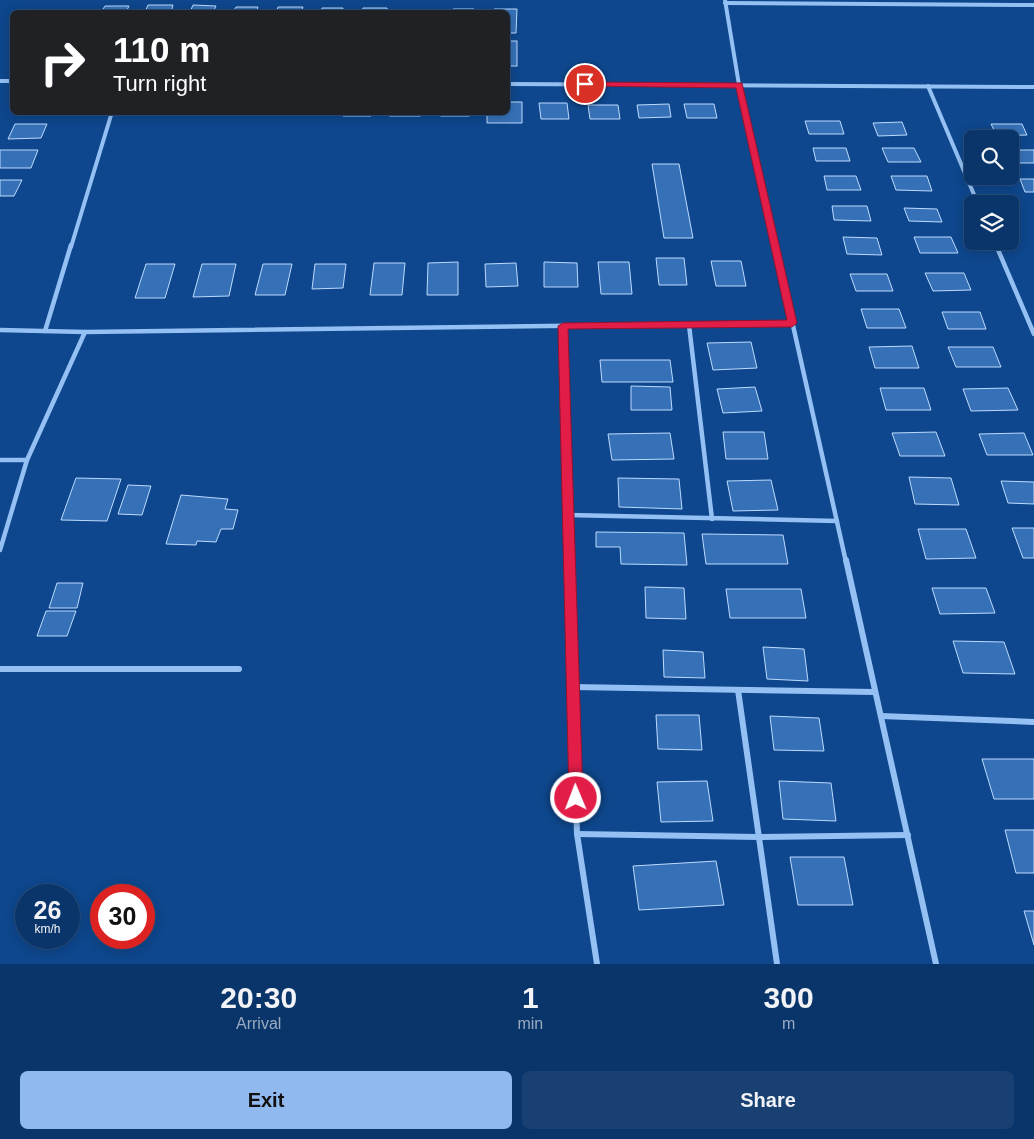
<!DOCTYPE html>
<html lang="en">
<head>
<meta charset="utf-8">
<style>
  body { margin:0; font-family:Helvetica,sans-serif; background:#184072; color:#f1f3f6; height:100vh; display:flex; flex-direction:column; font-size:19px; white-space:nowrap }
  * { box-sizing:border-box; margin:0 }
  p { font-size:16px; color:#99abc1 }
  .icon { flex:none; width:28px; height:28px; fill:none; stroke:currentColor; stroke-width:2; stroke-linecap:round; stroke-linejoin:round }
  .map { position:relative; height:964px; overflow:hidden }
  .sheet { display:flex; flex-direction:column; background:#0a356a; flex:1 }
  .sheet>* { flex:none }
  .banner { position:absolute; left:10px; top:10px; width:500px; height:105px; border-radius:8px; box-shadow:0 2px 12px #0003,0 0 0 1px #2a507e; background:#202124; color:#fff; overflow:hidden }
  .controls { position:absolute; left:964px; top:130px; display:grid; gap:10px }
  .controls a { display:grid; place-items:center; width:55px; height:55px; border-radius:8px; background:#0a356a; box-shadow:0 2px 12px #0003,0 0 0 1px #2a507e; font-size:25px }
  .speed { position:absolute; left:15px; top:884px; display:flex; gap:10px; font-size:25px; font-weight:700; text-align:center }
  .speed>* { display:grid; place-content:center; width:65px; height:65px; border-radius:50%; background:#0a356a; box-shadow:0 2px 12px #0003,0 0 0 1px #2a507e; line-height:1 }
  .speed small { font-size:12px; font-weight:400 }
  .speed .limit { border:8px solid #d22; background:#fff; color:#111 }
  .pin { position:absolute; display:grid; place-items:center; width:42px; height:42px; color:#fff; margin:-21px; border:2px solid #fff; border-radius:50%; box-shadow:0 1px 5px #0007 }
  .me { position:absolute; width:55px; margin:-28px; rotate:359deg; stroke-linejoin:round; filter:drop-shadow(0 0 4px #0008) }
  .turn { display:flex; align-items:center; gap:18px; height:105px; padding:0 20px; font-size:22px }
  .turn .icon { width:65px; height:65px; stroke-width:2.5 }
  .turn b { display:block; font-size:35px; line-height:42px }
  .eta { display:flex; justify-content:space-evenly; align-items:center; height:85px; text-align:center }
  .eta b { font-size:30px; font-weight:600; line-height:35px }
  .button { display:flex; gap:10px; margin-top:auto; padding:10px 20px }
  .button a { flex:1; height:58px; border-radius:8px; background:#90b9f0; color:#111; font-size:20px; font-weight:600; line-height:58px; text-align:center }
  .button a+a { background:#184072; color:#f1f3f6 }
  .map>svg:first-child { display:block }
  .building { fill:#3671b7; stroke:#bcdbfe }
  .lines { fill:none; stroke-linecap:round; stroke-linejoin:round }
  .street-far2 { stroke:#94c0f3; stroke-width:4 }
  .street-far1 { stroke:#94c0f3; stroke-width:4.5 }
  .street { stroke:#94c0f3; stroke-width:6 }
  .route { fill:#e11d48; stroke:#92132f }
</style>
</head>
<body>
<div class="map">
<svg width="1034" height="964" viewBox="0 0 1034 964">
  <rect width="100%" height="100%" fill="#0e478d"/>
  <g class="building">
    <path d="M148 5H173L171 12H145Z"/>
    <path d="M193 5 216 6 213 12H190Z"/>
    <path d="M105 6H129L126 12H101Z"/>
    <path d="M236 7H258L256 12H233Z"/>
    <path d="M278 7H303L301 12H276Z"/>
    <path d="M322 8H343L342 12H321Z"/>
    <path d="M363 8H387V12H362Z"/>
    <path d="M453 9H474V12H452Z"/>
    <path d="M494 9H517L516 33H508V12H494Z"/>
    <rect x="508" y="41" width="9" height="25"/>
    <path d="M508 102H522V123H487V112H508Z"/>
    <path d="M539 103H567L569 119H541Z"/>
    <path d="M669 104 671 117 639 118 637 105Z"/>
    <path d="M684 104H714L717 118H687Z"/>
    <path d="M588 105H618L620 119H590Z"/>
    <path d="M344 112H372L371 116H343Z"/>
    <rect x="390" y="112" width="30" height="4"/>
    <rect x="441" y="112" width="28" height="4"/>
    <path d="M805 121H840L844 134H809Z"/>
    <path d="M902 122 907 135 878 136 873 123Z"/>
    <path d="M15 124H47L41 138 8 139Z"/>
    <path d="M991 124H1022L1027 135 997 136Z"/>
    <path d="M813 148H846L850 161H816Z"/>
    <path d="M882 148H914L921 162H888Z"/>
    <path d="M0 150H38L31 168H0Z"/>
    <path d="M1010 150H1034V163H1012Z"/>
    <path d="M652 164H679L693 238H664Z"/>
    <path d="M824 176H856L861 190H827Z"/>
    <path d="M891 176H927L932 191 896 190Z"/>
    <path d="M1020 179H1034V192H1025Z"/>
    <path d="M0 180H22L14 196H0Z"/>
    <path d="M832 206H867L871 221 834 220Z"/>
    <path d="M904 208 937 209 942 222 909 221Z"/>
    <path d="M843 237 877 238 882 255 847 254Z"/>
    <path d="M914 237H951L958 253H920Z"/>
    <path d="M656 258H684L687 285H659Z"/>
    <path d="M711 261H741L746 286H716Z"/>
    <path d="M458 262V295H427L428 263Z"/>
    <path d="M544 262 577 263 578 287H544Z"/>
    <path d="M598 262H629L632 294H601Z"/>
    <path d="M374 263H405L402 295H370Z"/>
    <path d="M516 263 518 286 486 287 485 264Z"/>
    <path d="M146 264H175L165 298H135Z"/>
    <path d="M202 264H236L229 296 193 297Z"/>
    <path d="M263 264H292L285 295H255Z"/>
    <path d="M315 264H346L343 288 312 289Z"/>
    <path d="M925 273H964L971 290 933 291Z"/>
    <path d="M850 274H887L893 291H856Z"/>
    <path d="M861 309H899L906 328H867Z"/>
    <path d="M942 312H980L986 329H948Z"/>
    <path d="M751 342 757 368 713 370 707 343Z"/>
    <path d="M912 346 919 368H875L869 347Z"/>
    <path d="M948 347H993L1001 367H956Z"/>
    <path d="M600 360H670L673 382H602Z"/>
    <path d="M631 386 670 387 672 410H631Z"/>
    <path d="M755 387 762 411 723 413 717 389Z"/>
    <path d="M880 388H924L931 410H886Z"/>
    <path d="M1008 388 1018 410 971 411 963 389Z"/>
    <path d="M723 432H764L768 459H726Z"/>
    <path d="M936 432 945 456H900L892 433Z"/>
    <path d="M670 433 674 459 612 460 608 434Z"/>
    <path d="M1024 433 1033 455H987L979 434Z"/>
    <path d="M909 477 951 478 959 505 915 504Z"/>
    <path d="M76 478 121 479 107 521 61 520Z"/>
    <path d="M618 478 679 479 682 509 619 507Z"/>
    <path d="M771 480 778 510 733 511 727 481Z"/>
    <path d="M1001 481 1034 482V504L1008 503Z"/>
    <path d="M128 485 151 486 142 515 118 514Z"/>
    <path d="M181 495 228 499 225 509 238 510 233 529H221L216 542 197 541 196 545 166 544Z"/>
    <path d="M1012 528H1034V558H1023Z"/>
    <path d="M918 529H966L976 558 926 559Z"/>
    <path d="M596 532 684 533 687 565 621 564 620 547H596Z"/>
    <path d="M702 534 783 535 788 564H706Z"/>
    <path d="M57 583H83L77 608H49Z"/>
    <path d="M645 587 684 588 686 619 646 618Z"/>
    <path d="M932 588H986L995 613 940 614Z"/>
    <path d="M726 589H801L806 618H730Z"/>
    <path d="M46 611H76L67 636H37Z"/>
    <path d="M953 641 1004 642 1015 674 963 673Z"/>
    <path d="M763 647 804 649 808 681 767 679Z"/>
    <path d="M663 650 703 652 705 678 664 677Z"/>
    <path d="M656 715H699L702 750 658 749Z"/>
    <path d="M770 716 819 718 824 751 774 750Z"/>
    <path d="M982 759H1034V799H994Z"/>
    <path d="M707 781 713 821 661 822 657 782Z"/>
    <path d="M779 781 831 783 836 821 783 819Z"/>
    <path d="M1005 830H1034V873H1016Z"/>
    <path d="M790 857H844L853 905H798Z"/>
    <path d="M716 861 724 905 639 910 633 866Z"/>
    <path d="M1024 911H1034V945Z"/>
  </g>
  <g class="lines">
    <g class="street-far2">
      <path d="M725 0 739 85 775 247"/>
      <path d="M725 3 1034 5"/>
      <path d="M0 81H12"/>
      <path d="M508 84 1034 87"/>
      <path d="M928 86 978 204"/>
      <path d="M994 241 996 247"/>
      <path d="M71 247 112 112"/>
    </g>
    <g class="street-far1">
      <path d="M775 245 846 562"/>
      <path d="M996 245 1034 334"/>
      <path d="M689 325 712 519"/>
      <path d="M563 326 569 562"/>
      <path d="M0 330 85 332 792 323"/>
      <path d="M45 331 71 245"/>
      <path d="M0 460H27"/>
      <path d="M568 515 837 521"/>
      <path d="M0 550 27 460 85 332"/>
    </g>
    <g class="street">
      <path d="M569 560 577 834 597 964"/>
      <path d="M846 560 936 964"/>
      <path d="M0 669H239"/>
      <path d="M573 687 875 692"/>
      <path d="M738 690 777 964"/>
      <path d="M881 716 1034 722"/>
      <path d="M577 834 758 837 908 835"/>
    </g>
  </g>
  <path class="route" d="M585 82 742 83 797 323 792 327 568 329 583 798 581 802 576 804 571 802 569 798 558 326 563 323 787 320 736 88 582 86 581 84Z"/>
</svg>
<div class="controls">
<a><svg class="icon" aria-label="search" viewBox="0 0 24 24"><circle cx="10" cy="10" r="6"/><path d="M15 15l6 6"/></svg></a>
<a><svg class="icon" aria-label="layers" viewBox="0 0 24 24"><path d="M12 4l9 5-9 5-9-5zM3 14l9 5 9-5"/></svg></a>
</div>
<div class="speed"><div>26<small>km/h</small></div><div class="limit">30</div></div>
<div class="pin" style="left:585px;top:84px;background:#d93025"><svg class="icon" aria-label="arrive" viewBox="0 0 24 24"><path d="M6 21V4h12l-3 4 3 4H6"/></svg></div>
<svg class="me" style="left:576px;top:798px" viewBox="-20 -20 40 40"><circle r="17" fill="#e11d48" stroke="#fff" stroke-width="3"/><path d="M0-11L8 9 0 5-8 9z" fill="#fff"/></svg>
<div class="banner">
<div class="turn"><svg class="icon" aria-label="right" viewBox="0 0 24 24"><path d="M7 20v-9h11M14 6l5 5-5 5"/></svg><div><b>110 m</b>Turn right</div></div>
</div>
</div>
<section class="sheet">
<div class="eta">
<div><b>20:30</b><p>Arrival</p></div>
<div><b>1</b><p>min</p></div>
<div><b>300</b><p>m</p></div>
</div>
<div class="button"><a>Exit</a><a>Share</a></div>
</section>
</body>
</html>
